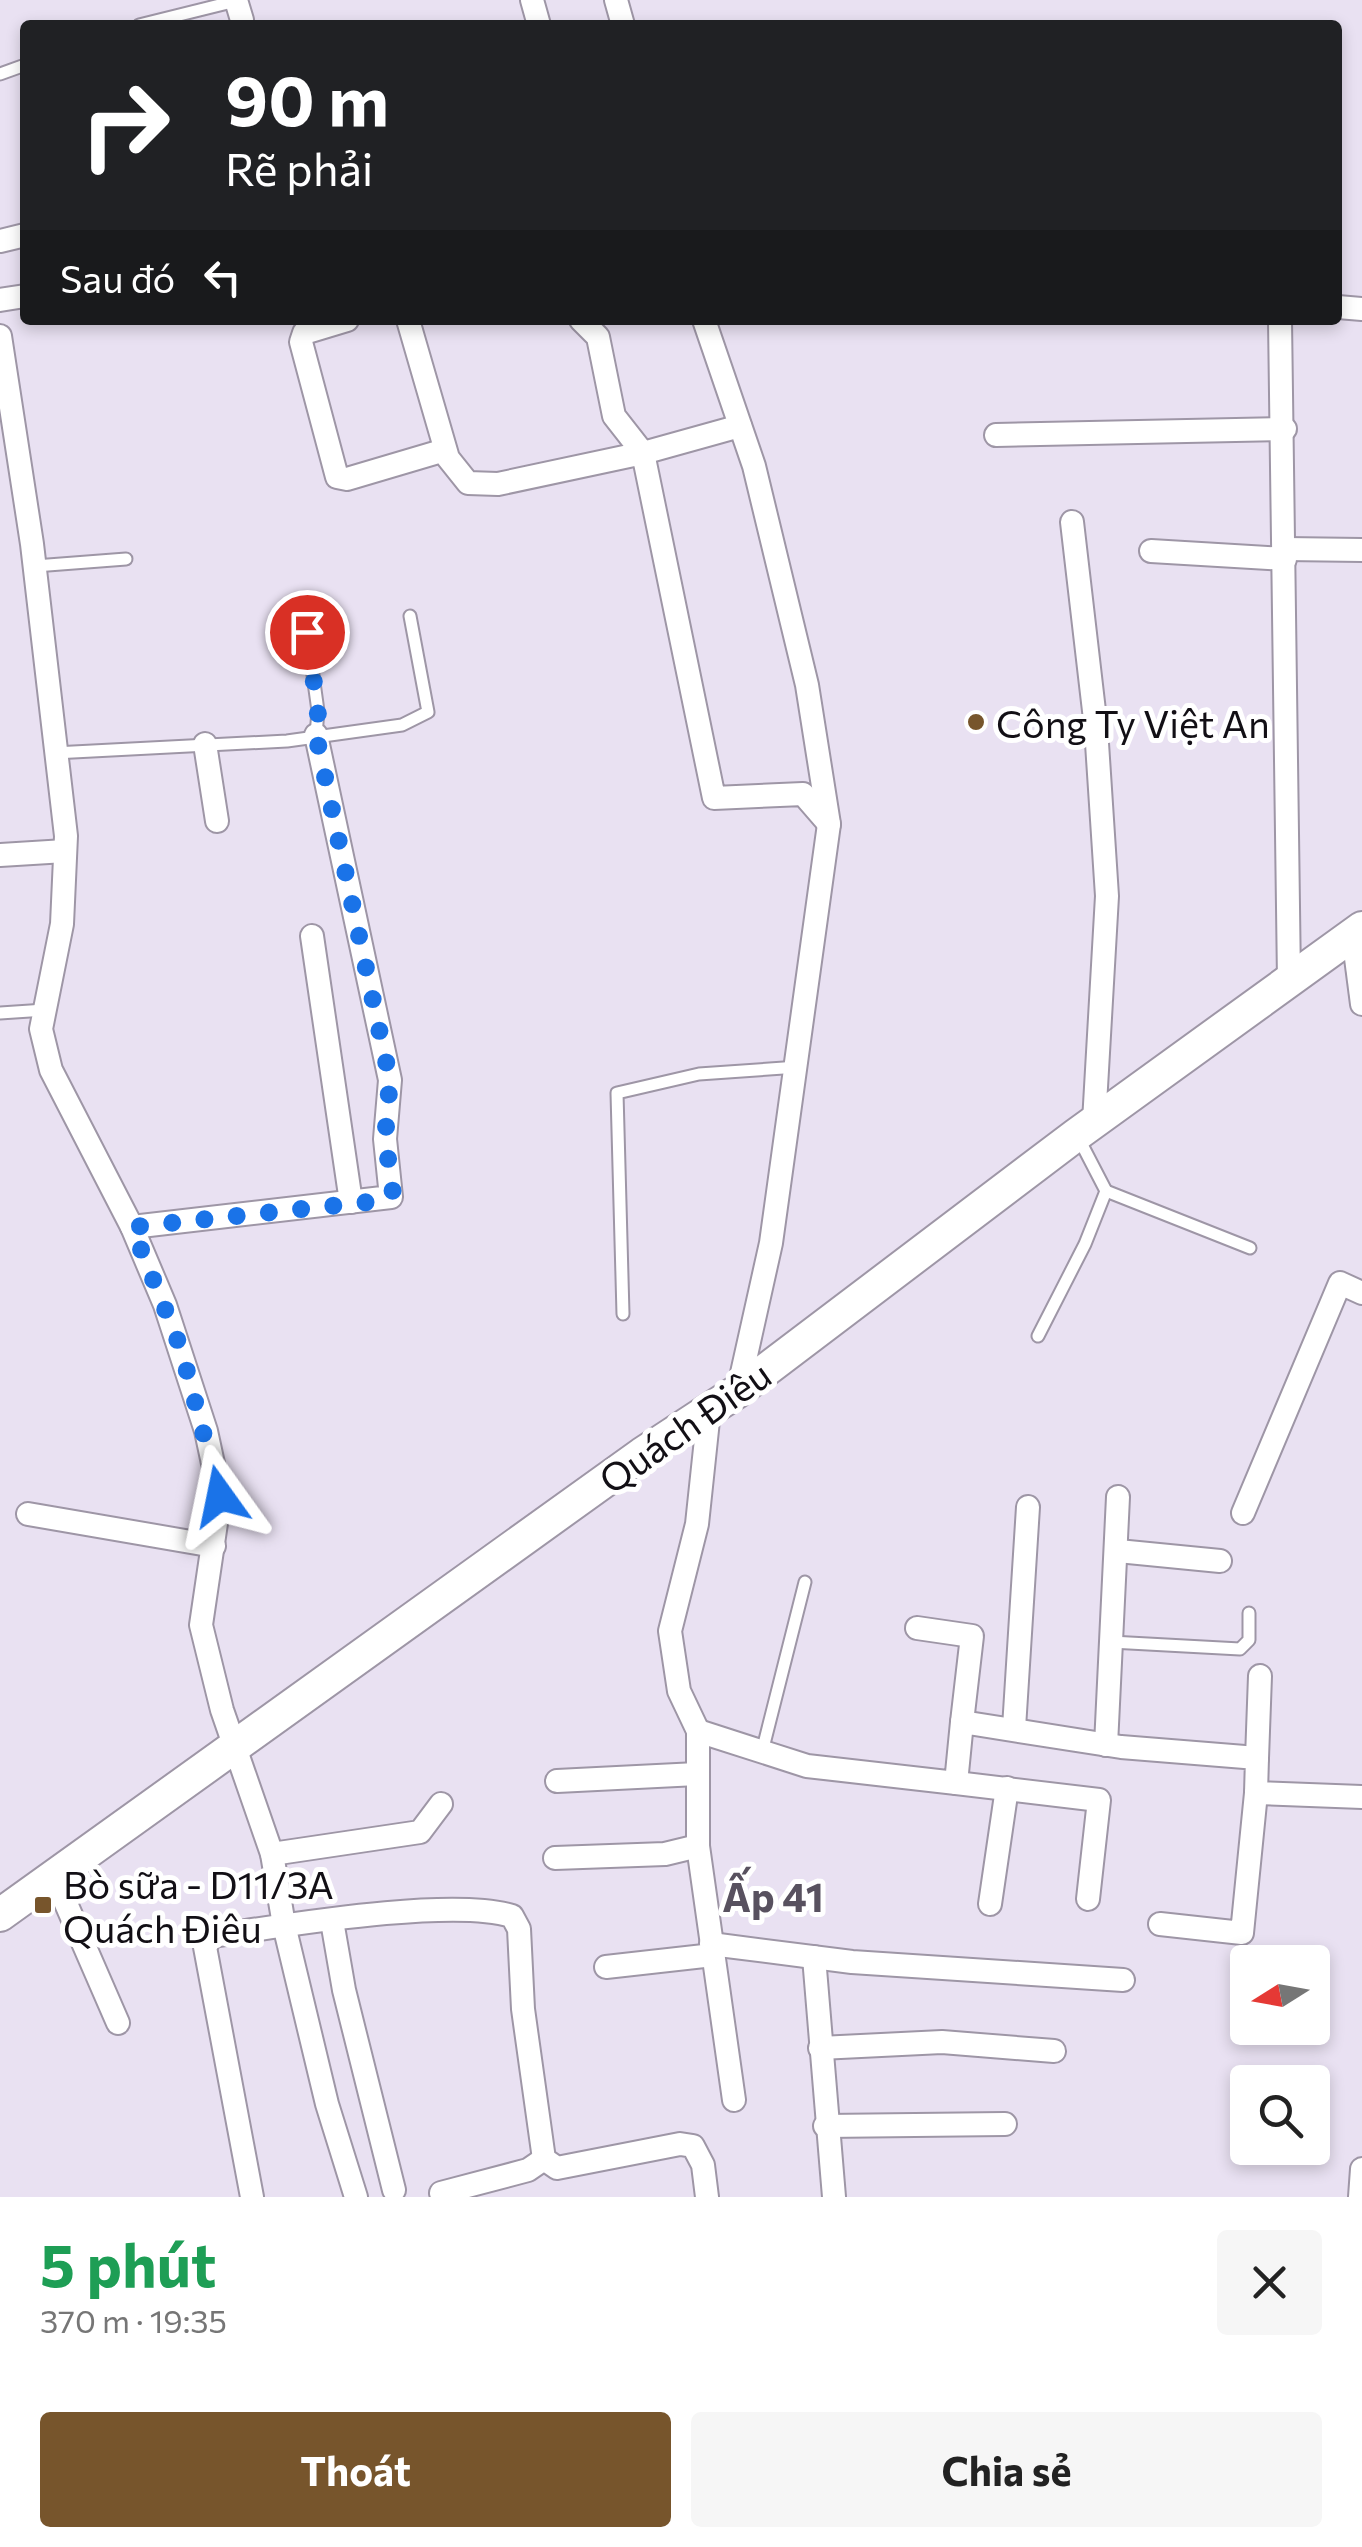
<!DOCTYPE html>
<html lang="vi">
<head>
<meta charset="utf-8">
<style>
  body { margin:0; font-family:Commissioner,sans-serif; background:#f6f6f6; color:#222; height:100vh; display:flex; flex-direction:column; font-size:38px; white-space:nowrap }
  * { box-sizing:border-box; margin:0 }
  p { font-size:32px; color:#767676 }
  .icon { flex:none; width:55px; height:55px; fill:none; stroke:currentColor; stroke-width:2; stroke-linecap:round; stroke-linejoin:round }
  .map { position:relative; height:2197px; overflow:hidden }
  .sheet { display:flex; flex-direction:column; background:#fff; flex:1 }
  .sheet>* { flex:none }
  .hud { position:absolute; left:20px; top:20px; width:1322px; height:305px; border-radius:10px; box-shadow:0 5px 15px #0003; background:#202124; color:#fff; overflow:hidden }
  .needle { width:65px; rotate:259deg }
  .controls { position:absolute; left:1230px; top:1945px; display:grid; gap:20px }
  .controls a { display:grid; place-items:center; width:100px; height:100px; border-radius:10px; background:#fff; box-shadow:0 5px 15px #0003; font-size:50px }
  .pin { position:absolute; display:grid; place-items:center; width:85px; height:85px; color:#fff; margin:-42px; border:5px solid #fff; border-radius:50%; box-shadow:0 2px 10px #0007 }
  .me { position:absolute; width:110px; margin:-55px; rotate:348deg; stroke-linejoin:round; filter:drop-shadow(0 0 8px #0008) }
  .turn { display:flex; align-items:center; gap:35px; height:210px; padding:0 40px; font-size:45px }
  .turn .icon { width:130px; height:130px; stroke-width:2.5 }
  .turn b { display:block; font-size:70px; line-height:85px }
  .then { display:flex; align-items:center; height:95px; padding:0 40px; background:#0003; gap:20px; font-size:38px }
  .round { display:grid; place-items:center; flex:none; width:105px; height:105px; border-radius:10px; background:#f6f6f6 }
  .summary { display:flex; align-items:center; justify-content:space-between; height:170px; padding:0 40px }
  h1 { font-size:60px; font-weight:700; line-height:75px; color:#1e9e55 }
  .cta { display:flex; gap:20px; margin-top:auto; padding:20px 40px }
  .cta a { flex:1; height:115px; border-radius:10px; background:#77552c; color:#fff; font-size:40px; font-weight:700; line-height:115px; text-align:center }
  .cta a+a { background:#f6f6f6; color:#222 }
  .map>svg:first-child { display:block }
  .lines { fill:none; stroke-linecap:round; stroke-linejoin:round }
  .lane-casing { stroke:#9e96a6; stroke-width:15 }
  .street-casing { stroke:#9e96a6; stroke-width:26 }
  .secondary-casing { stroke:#9e96a6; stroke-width:36 }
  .lane { stroke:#fff; stroke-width:11 }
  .street { stroke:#fff; stroke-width:22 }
  .secondary { stroke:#fff; stroke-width:32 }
  .route { stroke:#1a73e8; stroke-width:18; stroke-dasharray:0 32.4 }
  .poi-dot { fill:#77552c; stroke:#fff; stroke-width:4 }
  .labels { text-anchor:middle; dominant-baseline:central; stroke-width:10; stroke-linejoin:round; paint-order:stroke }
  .poi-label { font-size:38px; fill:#120f15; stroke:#fff; text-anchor:start }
  .street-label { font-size:38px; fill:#120f15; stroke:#fff }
  .neighbourhood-label { font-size:40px; font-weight:bold; fill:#58515f; stroke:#fff }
</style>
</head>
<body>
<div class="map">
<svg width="1362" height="2197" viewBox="0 0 1362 2197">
  <rect width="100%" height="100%" fill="#e9e1f2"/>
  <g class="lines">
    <defs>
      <g id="lane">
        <path d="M139 25 236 1"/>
        <path d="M0 74 25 65"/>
        <path d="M35 566 126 559"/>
        <path d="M307 632 318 711 316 735"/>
        <path d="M54 753 287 741 402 725 428 712 410 616"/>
        <path d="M0 1013 45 1010"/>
        <path d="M1106 1191 1250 1248"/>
        <path d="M623 1314 617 1093 699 1074 798 1067"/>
        <path d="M1038 1336 1085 1244 1106 1191 1078 1137"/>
        <path d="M1111 1642 1240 1649 1249 1640V1613"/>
        <path d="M762 1752 805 1582"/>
      </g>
      <g id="street">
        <path d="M236 0 242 20"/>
        <path d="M532 0 539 25"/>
        <path d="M616 0 623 25"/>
        <path d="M0 241 25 235"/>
        <path d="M0 300 25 296"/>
        <path d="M1338 307 1362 309"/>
        <path d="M347 320 304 333 301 342 337 477 347 479 445 450"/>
        <path d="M408 320 448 458 468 483 498 484 643 453 714 798 803 794 829 824"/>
        <path d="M581 320 598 337 614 416 643 453 740 426"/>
        <path d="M704 320 754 466 807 685 829 824 771 1243 738 1391"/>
        <path d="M1280 320 1289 980"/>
        <path d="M0 336 32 544 66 836 62 924 41 1029 51 1070 132 1227 165 1305 206 1431 220 1496 201 1625 222 1710 272 1854 284 1925 327 2104 356 2197"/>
        <path d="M996 435 1285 429"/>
        <path d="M1072 522 1096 728 1107 896 1094 1122"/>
        <path d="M1285 549 1362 550"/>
        <path d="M1151 551 1285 559"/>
        <path d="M205 744 217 821"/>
        <path d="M0 855 65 851"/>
        <path d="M1353 935 1362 1004"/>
        <path d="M312 936 351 1202"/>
        <path d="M132 1227 391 1197 385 1139 390 1080 316 735"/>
        <path d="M709 1411 697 1524 670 1631 679 1691 698 1731V1846L734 2100"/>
        <path d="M1243 1513 1340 1283 1362 1293"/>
        <path d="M28 1514 214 1546"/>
        <path d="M1118 1551 1220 1561"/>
        <path d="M917 1628 972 1636 962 1722"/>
        <path d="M1014 1728 1028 1507"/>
        <path d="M698 1731 807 1766 956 1783 962 1722 1121 1747 1257 1758 1256 1793 1362 1797"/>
        <path d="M1106 1745 1118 1497"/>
        <path d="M1257 1758 1260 1676"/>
        <path d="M557 1781 697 1774"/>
        <path d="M956 1783 1099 1800 1088 1899"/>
        <path d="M272 1854 420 1832 441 1804"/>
        <path d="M555 1858 665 1854 698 1846"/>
        <path d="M54 1876 118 2023"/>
        <path d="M990 1904 1007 1788"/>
        <path d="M332 1921 344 1990 394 2190"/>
        <path d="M1160 1924 1242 1933 1256 1793"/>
        <path d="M711 1944 852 1962 1123 1980"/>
        <path d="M814 1957 834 2197"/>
        <path d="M606 1967 713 1955"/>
        <path d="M820 2048 942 2042 1054 2051"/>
        <path d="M825 2126 1005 2124"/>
        <path d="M441 2193 528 2170 544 2159"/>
        <path d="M252 2197 205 1947 212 1936C282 1926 450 1897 512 1916L519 1929 523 2009 544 2159 557 2168 680 2144 693 2146 703 2165 707 2197"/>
        <path d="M1360 2197 1362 2169"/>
      </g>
      <path id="secondary" d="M0 1915 642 1454 738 1391 1076 1135 1362 928"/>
    </defs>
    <use href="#lane" class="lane-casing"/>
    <use href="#street" class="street-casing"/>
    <use href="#secondary" class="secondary-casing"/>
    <use href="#lane" class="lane"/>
    <use href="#street" class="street"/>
    <use href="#secondary" class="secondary"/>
  </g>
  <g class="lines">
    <path class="route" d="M220 1496 181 1349 132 1227 387 1200 393 1190 385 1139 390 1080 316 735 318 712 307 632"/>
  </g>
  <g class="poi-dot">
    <circle cx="976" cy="722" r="10"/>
    <rect x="33" y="1895" width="20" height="20" rx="5"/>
  </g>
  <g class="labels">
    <g class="poi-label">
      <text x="996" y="722">Công Ty Việt An</text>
      <text x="63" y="1883">Bò sữa - D11/3A<tspan x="63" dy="44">Quách Điêu</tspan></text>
    </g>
    <g class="street-label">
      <text transform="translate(684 1426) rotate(-35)">Quách Điêu</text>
    </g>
    <g class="neighbourhood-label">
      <text x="773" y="1895">Ấp 41</text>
    </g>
  </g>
</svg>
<div class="controls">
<a><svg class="needle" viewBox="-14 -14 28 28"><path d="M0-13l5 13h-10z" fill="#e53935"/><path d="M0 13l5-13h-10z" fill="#767676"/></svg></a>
<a><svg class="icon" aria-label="search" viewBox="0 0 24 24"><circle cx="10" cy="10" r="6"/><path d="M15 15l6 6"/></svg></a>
</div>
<div class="pin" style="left:307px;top:632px;background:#d93025"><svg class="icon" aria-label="arrive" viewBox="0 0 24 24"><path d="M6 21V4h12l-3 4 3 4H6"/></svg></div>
<svg class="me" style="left:220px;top:1496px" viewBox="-20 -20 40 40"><path d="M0-17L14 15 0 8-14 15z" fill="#1a73e8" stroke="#fff" stroke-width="4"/></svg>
<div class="hud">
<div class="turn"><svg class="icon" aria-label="right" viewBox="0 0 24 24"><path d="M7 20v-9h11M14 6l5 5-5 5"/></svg><div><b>90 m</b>Rẽ phải</div></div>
<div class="then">Sau đó<svg class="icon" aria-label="left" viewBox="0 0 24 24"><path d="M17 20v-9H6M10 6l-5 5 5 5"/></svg></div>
</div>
</div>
<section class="sheet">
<div class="summary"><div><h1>5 phút</h1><p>370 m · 19:35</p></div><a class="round"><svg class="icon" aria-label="close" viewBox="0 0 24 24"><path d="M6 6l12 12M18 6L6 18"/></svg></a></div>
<div class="cta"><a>Thoát</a><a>Chia sẻ</a></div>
</section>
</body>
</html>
